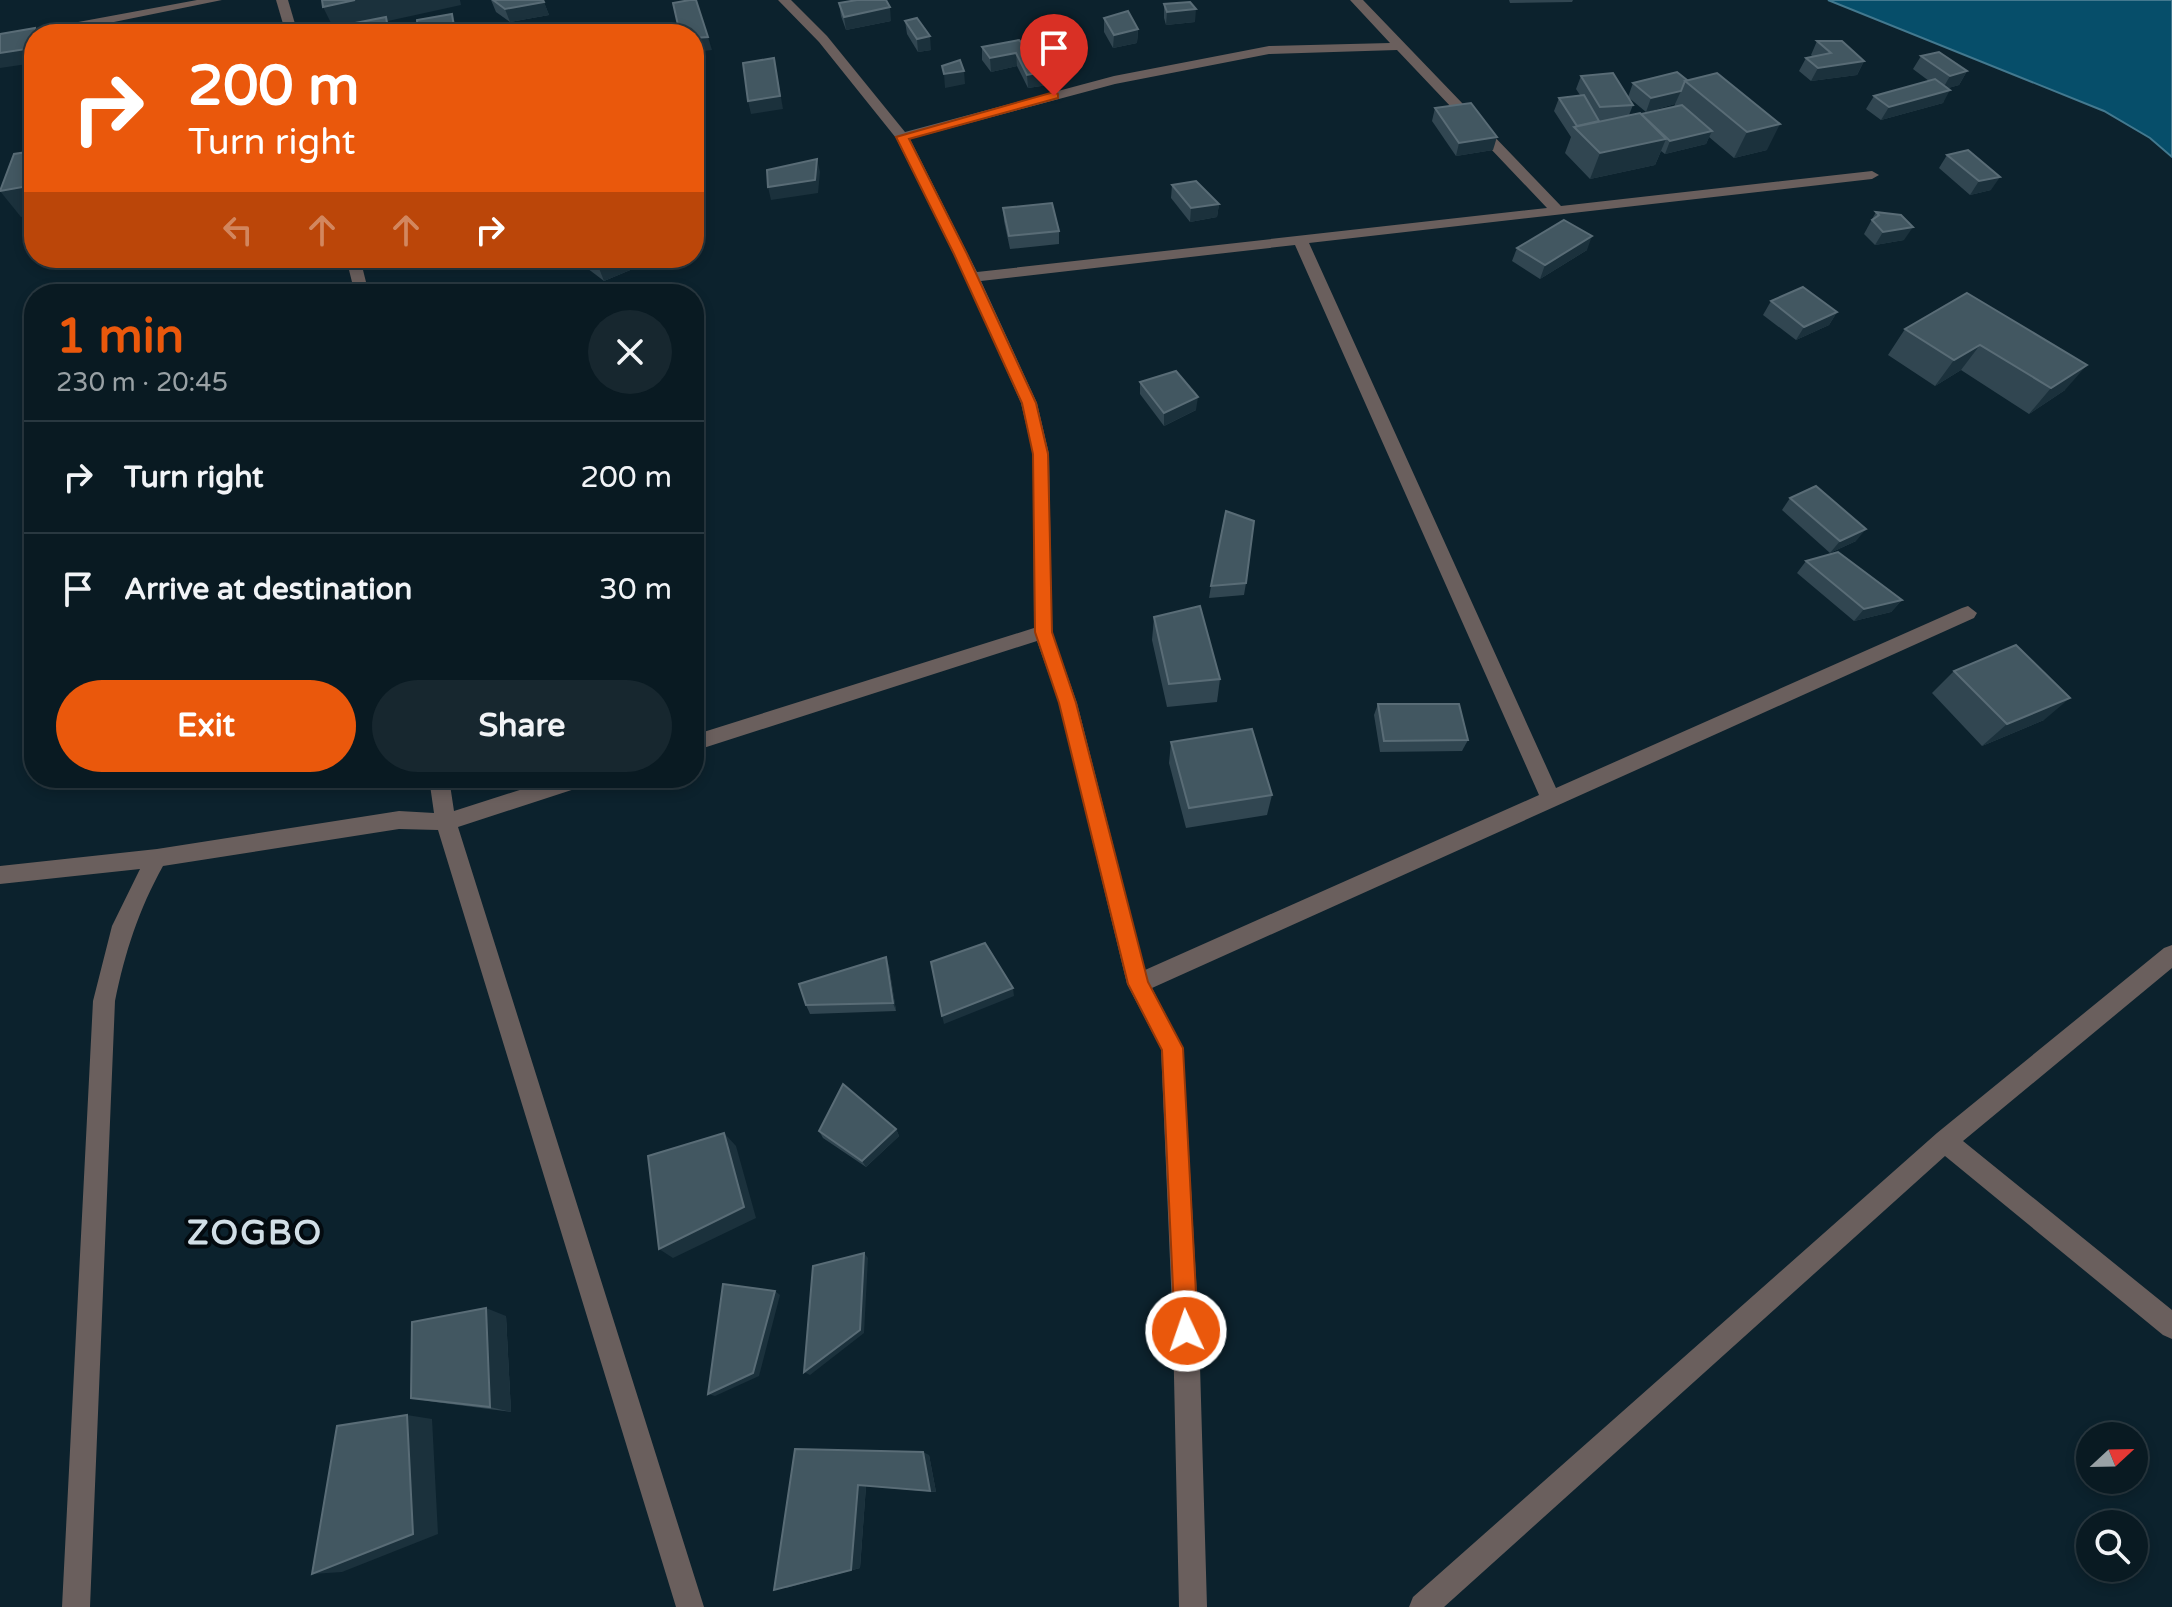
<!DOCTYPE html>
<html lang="en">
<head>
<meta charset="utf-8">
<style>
  body { margin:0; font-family:"Varela Round",sans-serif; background:#17272f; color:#f1f3f6; height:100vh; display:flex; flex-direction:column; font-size:30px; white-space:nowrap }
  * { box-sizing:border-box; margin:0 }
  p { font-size:26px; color:#99a1a5 }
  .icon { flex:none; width:44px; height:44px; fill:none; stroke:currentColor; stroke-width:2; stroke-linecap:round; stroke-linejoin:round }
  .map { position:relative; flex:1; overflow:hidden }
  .side { position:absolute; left:24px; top:284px; width:680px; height:504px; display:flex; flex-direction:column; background:#091a22; border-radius:32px; box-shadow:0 4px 12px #0003,0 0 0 2px #293840 }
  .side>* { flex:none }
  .top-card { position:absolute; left:24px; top:24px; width:680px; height:244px; border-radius:32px; box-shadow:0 4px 12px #0003,0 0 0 2px #293840; background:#ea580c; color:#fff; overflow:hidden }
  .needle { width:52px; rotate:68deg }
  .controls { position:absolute; left:2076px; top:1422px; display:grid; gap:16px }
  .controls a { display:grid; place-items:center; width:72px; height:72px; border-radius:50%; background:#091a22; box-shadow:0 4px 12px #0003,0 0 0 2px #293840; font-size:40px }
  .pin { position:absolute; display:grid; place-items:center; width:68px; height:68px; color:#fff; margin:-82px -34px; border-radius:50% 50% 50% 0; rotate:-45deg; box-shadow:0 0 8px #0007 }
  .pin .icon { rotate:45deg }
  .me { position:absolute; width:88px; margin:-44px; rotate:357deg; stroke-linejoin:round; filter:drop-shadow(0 0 6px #0008) }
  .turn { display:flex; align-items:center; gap:28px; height:168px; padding:0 32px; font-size:36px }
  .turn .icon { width:104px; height:104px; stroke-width:2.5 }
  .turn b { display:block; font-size:56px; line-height:68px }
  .lanes { display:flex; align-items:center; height:76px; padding:0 32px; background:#0003; justify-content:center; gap:40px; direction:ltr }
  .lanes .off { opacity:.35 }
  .round { display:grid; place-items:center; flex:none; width:84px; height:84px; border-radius:42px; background:#17272f }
  .summary { display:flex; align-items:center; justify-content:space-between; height:136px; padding:0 32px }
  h1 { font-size:48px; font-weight:800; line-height:60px; color:#ea580c }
  .button { display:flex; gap:16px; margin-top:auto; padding:16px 32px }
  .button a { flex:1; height:92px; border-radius:48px; background:#ea580c; color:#fff; font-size:32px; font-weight:800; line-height:92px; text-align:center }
  .button a+a { background:#17272f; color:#f1f3f6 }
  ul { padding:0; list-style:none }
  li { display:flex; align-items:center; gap:24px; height:112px; padding:0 32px; border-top:2px solid #293840 }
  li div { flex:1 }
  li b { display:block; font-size:30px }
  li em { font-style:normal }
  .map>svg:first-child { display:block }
  .water { fill:#064e6a; stroke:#43798f; stroke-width:2 }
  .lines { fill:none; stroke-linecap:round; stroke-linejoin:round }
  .street { fill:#6a5f5d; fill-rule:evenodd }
  .wall { fill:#314651 }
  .shaded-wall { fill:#1b313c }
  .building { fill:#425761; stroke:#596c76; stroke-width:2 }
  .route { fill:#ea580c; stroke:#983908; stroke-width:2 }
  .labels { text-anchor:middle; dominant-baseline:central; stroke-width:8; stroke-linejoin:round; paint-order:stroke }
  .near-district-label { font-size:34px; font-weight:bold; letter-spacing:2px; fill:#d1dee6; stroke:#030a0f }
</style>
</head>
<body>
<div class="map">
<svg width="2172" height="1607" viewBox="0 0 2172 1607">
  <rect width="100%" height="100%" fill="#0c222d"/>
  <path class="water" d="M1828 0H2172V157L2150 138 2104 111Z"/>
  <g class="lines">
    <g class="street">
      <path d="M197 0H222L55 34H34V37L29 34 35 30Z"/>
      <path d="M276 0H288L298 34H286Z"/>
      <path d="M778 0H791L827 36 905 132 1114 76 1269 46 1390 43 1350 0H1363L1561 206 1872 171 1879 175 1872 179 1309 243 1556 788 1962 608 1968 606 1977 613 1974 618 1152 988 1183 1048 1199 1331 1207 1607H1179L1173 1331 1161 1049 1127 984 1059 703 1037 641 694 751V735L1034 628 1033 454 1021 403 965 277 896 138 819 42ZM1397 50 1547 208 977 272 910 139 1115 84 1269 54ZM1295 245 1539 795 1145 970 1077 703 1052 632 1049 454 1037 403 981 281Z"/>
      <path d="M346 258H360L369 294H355Z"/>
      <path d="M429 778H449L454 811 557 778H593L590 784 458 827 704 1607H676L438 830 399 829 163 866C139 909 125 952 115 1001L90 1607H62L93 1001 112 926 140 869 0 884V866L157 849 399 811 434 813Z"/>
      <path d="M2172 945V968L1963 1141 2172 1310V1339L2163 1335 1945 1156 1444 1607H1409L1413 1597 1937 1133 2164 948Z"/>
    </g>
  </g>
  <g class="wall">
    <path d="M491 0H545H543L549 15 510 22 496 12Z"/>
    <path d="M1509 0H1573L1572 2 1510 3Z"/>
    <path d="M839 3 891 21 846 30 841 16Z"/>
    <path d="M1164 4 1195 22 1166 25 1164 18Z"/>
    <path d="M1104 18 1138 29 1137 43 1113 48 1104 32Z"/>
    <path d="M905 21 931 50 918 52 907 34Z"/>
    <path d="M1019 40 1048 85 1028 88 1017 66 991 72 982 60V47Z"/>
    <path d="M1817 41 1864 61 1857 75 1811 81 1799 71 1806 58 1813 57 1811 55Z"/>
    <path d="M1921 56 1967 71 1959 85 1948 88 1943 103 1881 120 1866 109 1874 96 1929 81 1913 69Z"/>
    <path d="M1677 72 1767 150 1734 158 1709 137 1706 144 1665 154 1661 151 1655 165 1590 179 1565 153 1571 137 1554 111 1559 98 1580 95 1576 89 1581 76 1633 105 1629 115 1641 114 1674 107 1675 104 1646 112 1628 97 1633 83Z"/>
    <path d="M1435 108 1493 150 1456 156 1432 121Z"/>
    <path d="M1947 155 1991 190 1970 195 1939 168Z"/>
    <path d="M1172 185 1219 204 1217 217 1190 222 1171 198Z"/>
    <path d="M1003 208 1059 231V244L1010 249 1004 221Z"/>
    <path d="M1876 212 1904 240 1875 245 1864 234Z"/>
    <path d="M1517 248 1587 250 1540 279 1512 261Z"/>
    <path d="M578 258H659L604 281 579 262Z"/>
    <path d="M1967 293 2065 390 2029 414 1961 370 1935 386 1888 355 1905 329Z"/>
    <path d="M1771 301 1837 312 1829 325 1796 340 1763 315Z"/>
    <path d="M1140 382 1196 410 1164 426 1140 394Z"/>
    <path d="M1790 498 1856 541 1830 553 1782 510Z"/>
    <path d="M1806 561 1902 600 1891 612 1854 621 1797 573Z"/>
    <path d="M1246 583 1244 595 1209 598 1211 586Z"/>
    <path d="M1154 617 1220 679 1217 702 1167 707 1152 640Z"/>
    <path d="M1954 671 2044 720 1982 746 1932 693Z"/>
    <path d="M1378 704 1468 740 1462 751 1380 752 1374 715Z"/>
    <path d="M1171 742 1272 795 1267 815 1186 828 1169 763Z"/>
    <path d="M889 966 896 1011 810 1014 806 1005Z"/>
    <path d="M896 1129 899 1136 866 1167 823 1138 819 1131Z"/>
    <path d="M506 1316 511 1412 435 1402 411 1398Z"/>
    <path d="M795 1449 929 1455 936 1492 866 1486 860 1568 786 1588Z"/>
  </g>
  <g class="shaded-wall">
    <path d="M355 0H460L461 5 388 21 394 34 336 33 323 7Z"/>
    <path d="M544 2 549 15 510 22 505 9Z"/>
    <path d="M890 7 891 21 846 30 844 17Z"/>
    <path d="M1196 9 1195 22 1166 25 1167 12Z"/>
    <path d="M452 14 457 27 458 34H455Z"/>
    <path d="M1138 29 1137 43 1113 48 1114 35Z"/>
    <path d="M930 36 931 50 918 52 917 39Z"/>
    <path d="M708 37 712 50 694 52V38Z"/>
    <path d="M34 40V63L0 68V53Z"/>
    <path d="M1016 53 1017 66 991 72 990 58Z"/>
    <path d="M774 58 783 109 751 114 748 101Z"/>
    <path d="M1864 61 1857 75 1811 81 1818 68Z"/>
    <path d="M964 71 965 84 945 88 944 74Z"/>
    <path d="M1048 71V85L1028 88 1027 75Z"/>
    <path d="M1967 71 1959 85 1942 90 1950 76Z"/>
    <path d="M1950 90 1943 103 1881 120 1889 107Z"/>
    <path d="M1681 91 1675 104 1646 112 1651 98Z"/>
    <path d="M1780 124 1767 150 1734 158 1747 132Z"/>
    <path d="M1712 131 1706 144 1665 154 1670 141Z"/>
    <path d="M1497 137 1493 150 1456 156 1459 143Z"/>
    <path d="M1666 139 1655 165 1590 179 1600 153Z"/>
    <path d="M817 159 820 172 818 193 771 200 768 187Z"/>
    <path d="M2000 177 1991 190 1970 195 1979 181Z"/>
    <path d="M34 185V215L21 217 0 191Z"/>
    <path d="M1219 204 1217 217 1190 222 1191 208Z"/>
    <path d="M1913 227 1904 240 1875 245 1883 232Z"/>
    <path d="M1592 236 1587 250 1540 279 1545 265Z"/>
    <path d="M595 258H659L604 281Z"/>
    <path d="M1837 312 1829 325 1796 340 1804 327Z"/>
    <path d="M1980 345 1961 370 1935 386 1954 360Z"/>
    <path d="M2087 365 2065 390 2029 414 2051 388Z"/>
    <path d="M1198 397 1196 410 1164 426V413Z"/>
    <path d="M1866 529 1856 541 1830 553 1840 541Z"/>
    <path d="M1902 600 1891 612 1854 621 1864 609Z"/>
    <path d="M2070 698 2044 720 1982 746 2007 724Z"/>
    <path d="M886 957 889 966 896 1011 893 1003Z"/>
    <path d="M1013 988 1014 996 944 1024 942 1016Z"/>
    <path d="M896 1129 899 1136 866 1167 862 1161Z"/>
    <path d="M724 1133 736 1146 756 1218 673 1258 659 1249Z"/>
    <path d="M864 1253 868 1258 864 1333 810 1375 804 1372Z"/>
    <path d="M775 1291 780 1295 759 1376 715 1396 708 1394Z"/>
    <path d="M486 1308 506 1316 511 1412 490 1407Z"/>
    <path d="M407 1415 432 1419 438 1534 342 1572 312 1574Z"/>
    <path d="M923 1452 929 1455 936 1492 930 1491Z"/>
    <path d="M858 1485 866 1486 860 1568 774 1590Z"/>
  </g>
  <g class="building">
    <path d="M322 0H355L323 7Z"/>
    <path d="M493 0H543L544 2 505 9Z"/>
    <path d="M690 0H696L708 37 694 38V34H680L673 3Z"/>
    <path d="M857 0H886L890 7 844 17 839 3Z"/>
    <path d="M1190 2 1196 9 1167 12 1164 4Z"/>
    <path d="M1128 11 1138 29 1114 35 1104 18Z"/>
    <path d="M452 14 455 34H418L417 20Z"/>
    <path d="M386 17 389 34H299Z"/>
    <path d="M917 18 930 36 917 39 905 21Z"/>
    <path d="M35 28 33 48 0 53V34Z"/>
    <path d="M1019 40 1048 71 1027 75 1016 53 990 58 982 47Z"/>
    <path d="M1817 41H1842L1864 61 1818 68 1806 58 1831 53Z"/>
    <path d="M1939 52 1967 71 1950 76 1921 56Z"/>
    <path d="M774 58 780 96 748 101 743 63Z"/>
    <path d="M960 60 964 71 944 74 942 66Z"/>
    <path d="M1677 72 1687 80 1685 81 1681 91 1651 98 1633 83Z"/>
    <path d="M1613 73 1633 105 1600 107 1581 76Z"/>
    <path d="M1717 73 1780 124 1747 132 1685 81Z"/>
    <path d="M1935 79 1950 90 1889 107 1874 96Z"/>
    <path d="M1584 95 1599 121 1577 126 1559 98Z"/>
    <path d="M1471 103 1497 137 1459 143 1435 108Z"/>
    <path d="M1682 105 1712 131 1670 141 1641 114Z"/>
    <path d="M1640 113 1666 139 1600 153 1574 127Z"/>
    <path d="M1968 150 2000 177 1979 181 1947 155Z"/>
    <path d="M34 151V185L0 191 14 154Z"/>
    <path d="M817 159 815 180 768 187 767 170Z"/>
    <path d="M1196 181 1219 204 1191 208 1172 185Z"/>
    <path d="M1052 203 1059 231 1009 236 1003 208Z"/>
    <path d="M1876 212 1901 215 1913 227 1883 232 1872 220 1879 215Z"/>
    <path d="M1564 220 1592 236 1545 265 1517 248Z"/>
    <path d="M1803 287 1837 312 1804 327 1771 301Z"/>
    <path d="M1967 293 2087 365 2051 388 1980 345 1954 360 1905 329Z"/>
    <path d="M1176 371 1198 397 1164 413 1140 382Z"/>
    <path d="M1816 486 1866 529 1840 541 1790 498Z"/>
    <path d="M1226 511 1254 521 1246 583 1211 586Z"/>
    <path d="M1838 552 1902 600 1864 609 1806 561Z"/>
    <path d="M1200 606 1220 679 1169 684 1154 617Z"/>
    <path d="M2016 645 2070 698 2007 724 1954 671Z"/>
    <path d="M1378 704H1459L1468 740 1384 741Z"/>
    <path d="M1252 729 1272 795 1189 808 1171 742Z"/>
    <path d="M985 943 1013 988 942 1016 931 962Z"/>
    <path d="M886 957 893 1003 806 1005 799 984Z"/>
    <path d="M843 1084 896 1129 862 1161 819 1131Z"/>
    <path d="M724 1133 744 1207 659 1249 648 1156Z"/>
    <path d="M864 1253 860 1330 804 1372 813 1266Z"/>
    <path d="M723 1284 775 1291 753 1373 708 1394Z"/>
    <path d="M486 1308 490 1407 411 1398 412 1322Z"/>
    <path d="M407 1415 413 1534 312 1574 337 1426Z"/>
    <path d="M795 1449 923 1452 930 1491 858 1485 851 1570 774 1590Z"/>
  </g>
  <path class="route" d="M1054 92 1058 94V98L909 139 967 254 1036 403 1048 454 1052 632 1076 703 1148 982 1183 1048 1198 1331 1195 1339 1186 1342 1178 1339 1175 1331 1162 1050 1128 984 1059 703 1035 632 1033 454 1022 403 954 254 896 137Z"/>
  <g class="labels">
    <g class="near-district-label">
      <text x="255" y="1233">ZOGBO</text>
    </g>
  </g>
</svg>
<div class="controls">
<a><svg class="needle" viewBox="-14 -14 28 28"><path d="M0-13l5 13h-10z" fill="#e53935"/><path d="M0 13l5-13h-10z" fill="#99a1a5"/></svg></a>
<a><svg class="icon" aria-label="search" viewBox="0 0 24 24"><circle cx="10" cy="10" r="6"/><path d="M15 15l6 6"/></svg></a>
</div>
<div class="pin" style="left:1054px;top:96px;background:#d93025"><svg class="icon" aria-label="arrive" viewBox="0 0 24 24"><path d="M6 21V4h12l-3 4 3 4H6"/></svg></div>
<svg class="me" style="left:1186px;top:1331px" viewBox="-20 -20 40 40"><circle r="17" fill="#ea580c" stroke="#fff" stroke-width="3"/><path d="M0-11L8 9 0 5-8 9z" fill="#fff"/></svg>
<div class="top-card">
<div class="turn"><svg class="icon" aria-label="right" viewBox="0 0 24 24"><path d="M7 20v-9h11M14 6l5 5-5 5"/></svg><div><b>200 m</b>Turn right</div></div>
<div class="lanes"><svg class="icon off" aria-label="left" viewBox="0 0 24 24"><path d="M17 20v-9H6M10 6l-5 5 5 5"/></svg><svg class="icon off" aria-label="ahead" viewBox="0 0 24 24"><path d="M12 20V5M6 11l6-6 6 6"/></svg><svg class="icon off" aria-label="ahead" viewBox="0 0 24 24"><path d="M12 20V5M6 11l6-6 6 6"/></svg><svg class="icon" aria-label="right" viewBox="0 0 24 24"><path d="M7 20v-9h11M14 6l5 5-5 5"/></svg></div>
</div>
<section class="side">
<div class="summary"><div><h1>1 min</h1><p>230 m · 20:45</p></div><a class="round"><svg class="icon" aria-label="close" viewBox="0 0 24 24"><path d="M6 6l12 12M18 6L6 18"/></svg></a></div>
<ul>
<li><svg class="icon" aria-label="right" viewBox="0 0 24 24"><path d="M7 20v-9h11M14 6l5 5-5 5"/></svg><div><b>Turn right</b></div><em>200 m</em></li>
<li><svg class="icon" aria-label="arrive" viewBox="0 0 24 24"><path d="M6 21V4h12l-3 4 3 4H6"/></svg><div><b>Arrive at destination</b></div><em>30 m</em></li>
</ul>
<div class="button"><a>Exit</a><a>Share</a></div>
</section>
</div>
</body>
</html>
